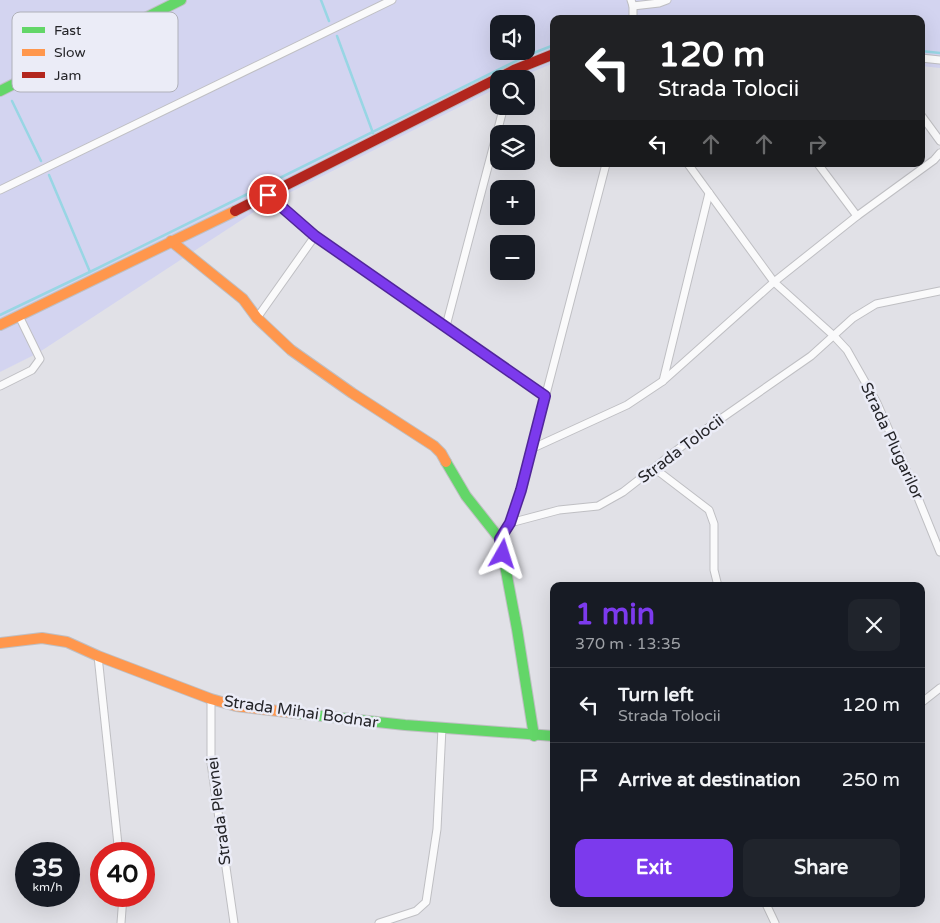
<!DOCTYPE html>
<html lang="en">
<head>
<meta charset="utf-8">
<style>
  body { margin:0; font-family:"Varela Round",sans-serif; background:#20242c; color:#f1f3f6; height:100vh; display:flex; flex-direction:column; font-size:19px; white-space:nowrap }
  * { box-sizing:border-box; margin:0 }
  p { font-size:16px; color:#9ea1a6 }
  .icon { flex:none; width:28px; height:28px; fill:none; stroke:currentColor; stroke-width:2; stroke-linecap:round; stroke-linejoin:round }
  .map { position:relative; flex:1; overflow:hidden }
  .details { position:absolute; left:550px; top:582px; width:375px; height:325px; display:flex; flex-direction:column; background:#171b24; border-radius:10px; box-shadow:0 5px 20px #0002 }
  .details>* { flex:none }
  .banner { position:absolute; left:550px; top:15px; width:375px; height:152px; border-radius:10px; box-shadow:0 5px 20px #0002; background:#202124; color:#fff; overflow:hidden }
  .fabs { position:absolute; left:490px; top:15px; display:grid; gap:10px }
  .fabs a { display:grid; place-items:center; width:45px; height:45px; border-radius:10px; background:#171b24; box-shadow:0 5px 20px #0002; font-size:25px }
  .speed { position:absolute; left:15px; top:842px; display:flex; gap:10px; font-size:25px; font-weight:700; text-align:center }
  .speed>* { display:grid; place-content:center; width:65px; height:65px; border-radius:50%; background:#171b24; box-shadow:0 5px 20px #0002; line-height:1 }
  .speed small { font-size:12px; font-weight:400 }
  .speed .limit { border:8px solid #d22; background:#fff; color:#111 }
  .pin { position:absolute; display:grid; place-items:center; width:42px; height:42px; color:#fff; margin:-21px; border:2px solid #fff; border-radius:50%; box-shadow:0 1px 5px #0007 }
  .me { position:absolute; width:55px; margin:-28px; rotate:6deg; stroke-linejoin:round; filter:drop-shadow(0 0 4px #0008) }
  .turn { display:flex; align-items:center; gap:18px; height:105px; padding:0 25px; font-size:22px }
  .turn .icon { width:65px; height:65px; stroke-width:2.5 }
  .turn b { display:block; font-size:35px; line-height:42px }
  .lanes { display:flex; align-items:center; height:48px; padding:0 25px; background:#0003; justify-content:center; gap:25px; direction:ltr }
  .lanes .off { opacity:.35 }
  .round { display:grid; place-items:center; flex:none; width:52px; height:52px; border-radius:10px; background:#20242c }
  .headline { display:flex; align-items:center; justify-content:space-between; height:85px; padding:0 25px }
  h1 { font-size:30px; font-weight:800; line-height:38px; color:#7c3aed }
  .primary-button { display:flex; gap:10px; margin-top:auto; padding:10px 25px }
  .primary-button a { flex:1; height:58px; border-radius:10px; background:#7c3aed; color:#fff; font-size:20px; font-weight:800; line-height:58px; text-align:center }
  .primary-button a+a { background:#20242c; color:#f1f3f6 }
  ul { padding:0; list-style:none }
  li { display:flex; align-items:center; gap:15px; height:75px; padding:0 25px; border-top:1px solid #363941 }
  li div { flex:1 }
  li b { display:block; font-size:19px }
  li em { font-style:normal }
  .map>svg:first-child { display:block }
  .green { fill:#d3d4f0; fill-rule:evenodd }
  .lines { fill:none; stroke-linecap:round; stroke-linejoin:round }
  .stream { stroke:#98d6e4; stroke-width:2.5 }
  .street-casing { stroke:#bfbfc3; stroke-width:9 }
  .fast-casing { stroke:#bfbfc3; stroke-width:12 }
  .slow-casing { stroke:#bfbfc3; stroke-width:12 }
  .jam-casing { stroke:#bfbfc3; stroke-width:12 }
  .street { stroke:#fafafb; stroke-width:7 }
  .fast { stroke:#63d668; stroke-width:10 }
  .slow { stroke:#ff974d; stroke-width:10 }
  .jam { stroke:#b3261e; stroke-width:10 }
  .route-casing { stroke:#51269a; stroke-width:12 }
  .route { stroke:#7c3aed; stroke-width:9 }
  .labels { text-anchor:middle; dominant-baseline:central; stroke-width:5; stroke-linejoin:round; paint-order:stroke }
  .street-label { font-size:16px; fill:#242428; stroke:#ebecf7 }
  .key { fill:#ebecf7; stroke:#afb0b9; stroke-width:1 }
  .key-label { font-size:14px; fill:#242428 }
</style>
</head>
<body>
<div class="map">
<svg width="940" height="923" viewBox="0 0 940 923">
  <rect width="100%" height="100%" fill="#e1e1e7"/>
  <path class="green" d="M0 0H940V68L921 66V19H554V63L515 79H499V87L263 206 38 353 0 372ZM499 24H526V51H499Z"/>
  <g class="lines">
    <g class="stream">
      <path d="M321 0 329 21"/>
      <path d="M337 36 373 133"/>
      <path d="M921 51 940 53"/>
      <path d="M12 101 41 161"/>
      <path d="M49 175 90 272"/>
      <path d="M0 315 96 269 526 56 554 45"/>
    </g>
    <defs>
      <g id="street">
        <path d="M631 0 633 6 659 3 667 0"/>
        <path d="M633 6V19"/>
        <path d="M921 58 940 60"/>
        <path d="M921 115 940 141"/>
        <path d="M688 164 774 282 834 336 847 350 877 403 912 483 940 552"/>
        <path d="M818 164 857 216"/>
        <path d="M0 190 392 0"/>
        <path d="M267 195 315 236 545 396"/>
        <path d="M257 318 315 236"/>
        <path d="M446 326 504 106"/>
        <path d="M663 381 709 193"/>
        <path d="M0 386 32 370 40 359 19 316"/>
        <path d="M531 449 627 405 663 381 774 282 857 216 934 160 940 153"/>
        <path d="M654 468 709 510 714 524V570L718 586"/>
        <path d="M510 523 559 510 598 506 623 492 686 443 811 356 853 318 876 304 940 291"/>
        <path d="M500 539 510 523 521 490 606 164"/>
        <path d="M98 656 119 854"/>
        <path d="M211 699V763L234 923"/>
        <path d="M921 703 940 688"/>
        <path d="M766 904 775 923"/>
        <path d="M121 923 123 896"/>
        <path d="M379 923 416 911 426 902 437 829 442 728"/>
      </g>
      <g id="fast">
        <path d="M0 91 181 0"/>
        <path d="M446 462 466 496 500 539 517 629 534 736"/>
        <path d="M295 713 405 725 554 736"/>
      </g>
      <g id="slow">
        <path d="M171 241 243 299 257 318 291 350 352 393 434 446 441 453 446 462"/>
        <path d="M0 325 235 211"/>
        <path d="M0 643 42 638 67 642 98 656 211 699 236 706 295 713"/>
      </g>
      <path id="jam" d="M235 211 514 70 554 54"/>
    </defs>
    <use href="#street" class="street-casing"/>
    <use href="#fast" class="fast-casing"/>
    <use href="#slow" class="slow-casing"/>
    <use href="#jam" class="jam-casing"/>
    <use href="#street" class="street"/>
    <use href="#fast" class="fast"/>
    <use href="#slow" class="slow"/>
    <use href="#jam" class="jam"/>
  </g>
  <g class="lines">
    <defs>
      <path id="route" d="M268 195 315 236 545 396 521 490 510 523 500 539 503 554"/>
    </defs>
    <use href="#route" class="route-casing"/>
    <use href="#route" class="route"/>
  </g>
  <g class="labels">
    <g class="street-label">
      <text transform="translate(892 441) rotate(65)">Strada Plugarilor</text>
      <text transform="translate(681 449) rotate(-37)">Strada Tolocii</text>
      <text transform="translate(301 712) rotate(8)">Strada Mihai Bodnar</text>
      <text transform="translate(219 811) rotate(-97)">Strada Plevnei</text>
    </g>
  </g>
  <rect x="12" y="12" width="166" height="80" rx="8" class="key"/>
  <rect x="22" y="27" width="23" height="6" fill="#63d668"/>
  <rect x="22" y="49" width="23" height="7" fill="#ff974d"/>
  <rect x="22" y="72" width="23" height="6" fill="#b3261e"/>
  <g class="key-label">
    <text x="54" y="35">Fast</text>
    <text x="54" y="57">Slow</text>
    <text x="54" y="80">Jam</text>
  </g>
</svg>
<div class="fabs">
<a><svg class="icon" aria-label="sound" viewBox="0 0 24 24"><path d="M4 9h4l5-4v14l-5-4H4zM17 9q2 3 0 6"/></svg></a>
<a><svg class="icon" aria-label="search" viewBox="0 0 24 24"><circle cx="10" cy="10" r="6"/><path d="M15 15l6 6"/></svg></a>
<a><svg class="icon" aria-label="layers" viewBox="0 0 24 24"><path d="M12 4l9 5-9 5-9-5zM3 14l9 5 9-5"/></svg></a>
<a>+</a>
<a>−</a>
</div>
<div class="speed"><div>35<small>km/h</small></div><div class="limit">40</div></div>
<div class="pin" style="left:268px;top:195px;background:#d93025"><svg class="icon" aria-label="arrive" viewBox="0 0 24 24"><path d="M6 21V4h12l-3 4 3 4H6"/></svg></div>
<svg class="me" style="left:503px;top:554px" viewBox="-20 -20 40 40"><path d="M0-17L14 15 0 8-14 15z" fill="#7c3aed" stroke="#fff" stroke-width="4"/></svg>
<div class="banner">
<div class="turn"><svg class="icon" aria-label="left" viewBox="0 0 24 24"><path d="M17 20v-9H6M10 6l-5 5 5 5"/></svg><div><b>120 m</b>Strada Tolocii</div></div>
<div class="lanes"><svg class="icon" aria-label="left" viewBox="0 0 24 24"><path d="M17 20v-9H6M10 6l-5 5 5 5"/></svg><svg class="icon off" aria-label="ahead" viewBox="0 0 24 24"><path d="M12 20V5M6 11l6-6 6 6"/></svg><svg class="icon off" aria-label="ahead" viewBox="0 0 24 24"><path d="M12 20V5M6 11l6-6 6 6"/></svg><svg class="icon off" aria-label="right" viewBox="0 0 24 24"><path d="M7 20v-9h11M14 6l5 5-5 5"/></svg></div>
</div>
<section class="details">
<div class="headline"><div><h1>1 min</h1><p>370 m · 13:35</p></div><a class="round"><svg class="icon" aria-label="close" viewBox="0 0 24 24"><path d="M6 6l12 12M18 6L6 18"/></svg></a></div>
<ul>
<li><svg class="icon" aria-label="left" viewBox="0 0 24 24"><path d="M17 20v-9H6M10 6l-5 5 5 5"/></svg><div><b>Turn left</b><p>Strada Tolocii</p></div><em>120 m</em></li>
<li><svg class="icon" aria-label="arrive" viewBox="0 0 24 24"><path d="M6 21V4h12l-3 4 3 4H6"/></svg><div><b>Arrive at destination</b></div><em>250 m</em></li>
</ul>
<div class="primary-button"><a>Exit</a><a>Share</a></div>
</section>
</div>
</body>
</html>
